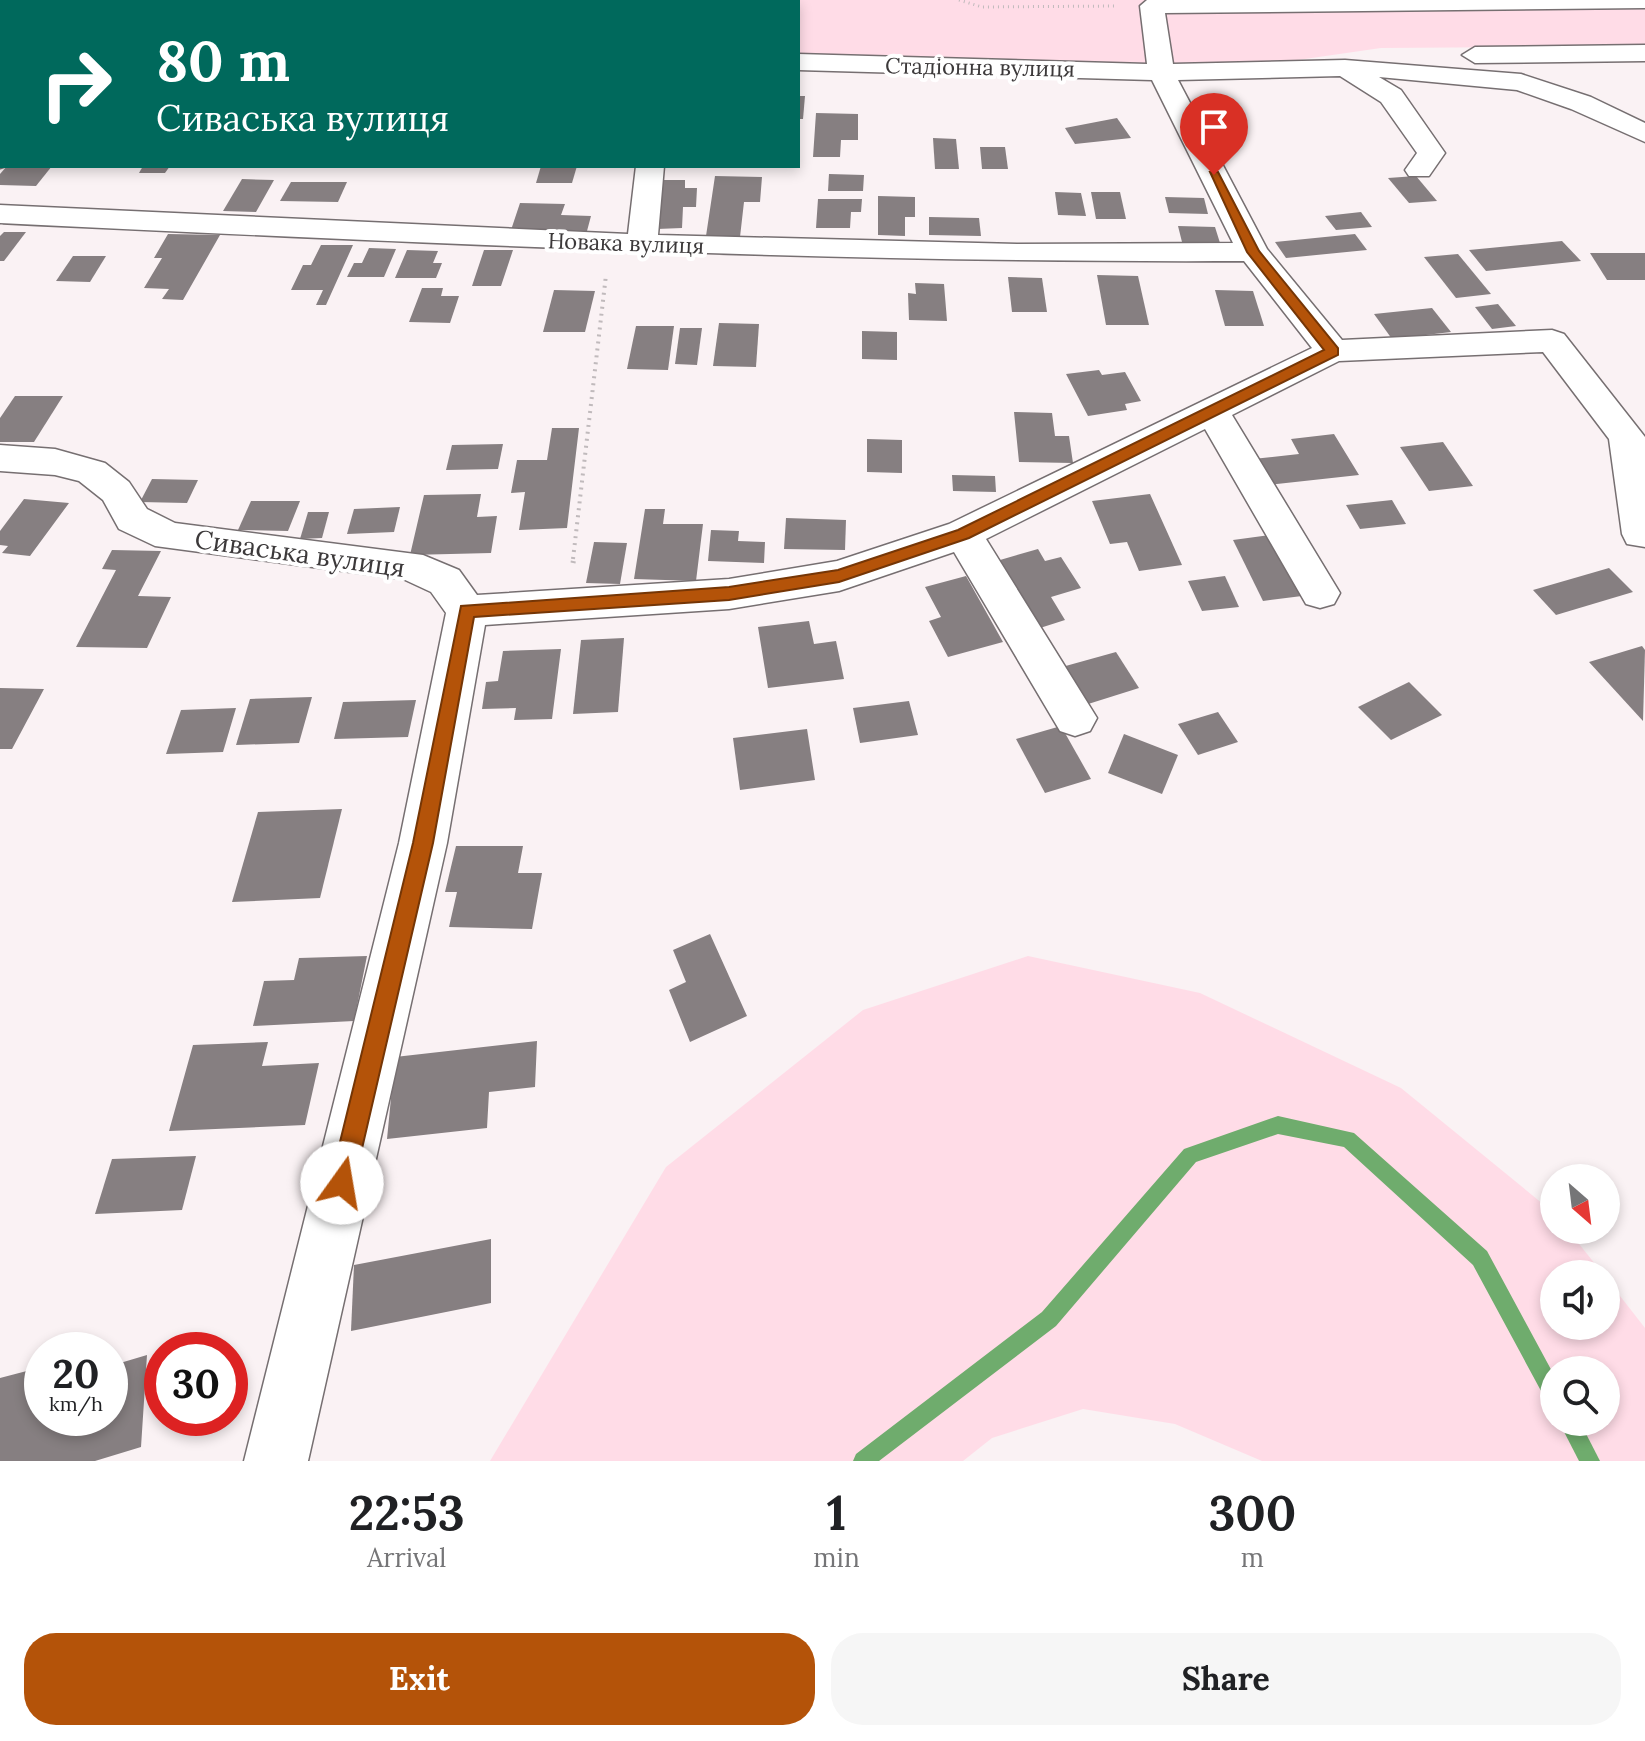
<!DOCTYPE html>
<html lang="en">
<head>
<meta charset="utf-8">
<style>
  body { margin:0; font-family:Lora,serif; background:#f6f6f6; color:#202124; height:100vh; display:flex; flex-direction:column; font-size:30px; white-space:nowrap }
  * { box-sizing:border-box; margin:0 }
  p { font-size:26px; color:#757577 }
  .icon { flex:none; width:44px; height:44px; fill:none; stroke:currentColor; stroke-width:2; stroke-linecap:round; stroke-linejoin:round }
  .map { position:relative; height:1461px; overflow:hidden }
  .panel { display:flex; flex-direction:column; background:#fff; flex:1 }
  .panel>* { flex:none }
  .banner { position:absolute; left:0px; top:0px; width:800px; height:168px; box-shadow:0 4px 12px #0003; background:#00695c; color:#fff; overflow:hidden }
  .needle { width:52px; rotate:152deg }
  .tools { position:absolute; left:1540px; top:1164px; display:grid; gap:16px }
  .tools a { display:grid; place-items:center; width:80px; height:80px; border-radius:50%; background:#fff; box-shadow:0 4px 12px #0003; font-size:40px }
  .speed { position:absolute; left:24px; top:1332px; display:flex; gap:16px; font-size:40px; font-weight:700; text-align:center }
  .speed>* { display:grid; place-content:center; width:104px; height:104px; border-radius:50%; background:#fff; box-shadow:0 4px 12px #0003; line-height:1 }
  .speed small { font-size:20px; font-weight:400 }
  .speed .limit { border:12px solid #d22; background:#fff; color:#111 }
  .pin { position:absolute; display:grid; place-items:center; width:68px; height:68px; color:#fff; margin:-82px -34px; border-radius:50% 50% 50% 0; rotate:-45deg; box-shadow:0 0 8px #0007 }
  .pin .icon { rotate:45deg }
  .me { position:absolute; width:88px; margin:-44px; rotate:13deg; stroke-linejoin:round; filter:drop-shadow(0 0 6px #0008) }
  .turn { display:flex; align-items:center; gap:28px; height:168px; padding:0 24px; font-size:36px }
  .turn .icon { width:104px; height:104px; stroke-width:2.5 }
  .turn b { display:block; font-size:56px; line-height:68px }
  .eta { display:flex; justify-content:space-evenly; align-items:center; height:136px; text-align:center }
  .eta b { font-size:48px; font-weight:700; line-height:56px }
  .action { display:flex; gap:16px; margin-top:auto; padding:16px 24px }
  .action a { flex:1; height:92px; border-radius:32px; background:#b45309; color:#fff; font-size:32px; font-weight:700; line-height:92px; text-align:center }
  .action a+a { background:#f6f6f6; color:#202124 }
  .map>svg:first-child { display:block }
  .green { fill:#ffdce7; fill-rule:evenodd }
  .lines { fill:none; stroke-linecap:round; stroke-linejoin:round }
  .stream { fill:#6fac6d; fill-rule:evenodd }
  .building { fill:#867f81 }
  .minor-casing { stroke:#766f71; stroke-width:3 }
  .path-far2 { stroke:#c0babc; stroke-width:3; stroke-dasharray:1 4; stroke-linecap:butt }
  .path-far1 { stroke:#c0babc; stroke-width:4; stroke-dasharray:2 5; stroke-linecap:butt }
  .path { stroke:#c0babc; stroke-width:5; stroke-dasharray:2 6; stroke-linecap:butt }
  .minor { fill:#fff; fill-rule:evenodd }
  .route { fill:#b45309; stroke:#753606; stroke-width:2 }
  .labels { text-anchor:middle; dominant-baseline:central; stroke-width:8; stroke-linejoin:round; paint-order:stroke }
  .far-street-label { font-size:22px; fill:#3c393a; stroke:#fff }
  .street-label { font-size:26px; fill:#3c393a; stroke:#fff }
</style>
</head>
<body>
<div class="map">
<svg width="1645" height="1461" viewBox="0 0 1645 1461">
  <rect width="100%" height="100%" fill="#faf2f4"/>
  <g class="green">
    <path d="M0 0H1645V46L1381 48 1270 64 1155 66 798 56V2H2L0 49Z"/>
    <path d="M1028 956 1200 993 1401 1088 1554 1213V1230H1568L1603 1274H1554V1326H1606V1278L1645 1328V1461H1262L1175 1424 1083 1409 992 1438 963 1461H490L666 1167 863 1010ZM1554 1370H1606V1422H1554Z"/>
  </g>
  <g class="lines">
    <g class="stream">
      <path d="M1278 1116 1354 1133 1487 1251 1554 1375V1405L1547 1402 1473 1265 1344 1147 1278 1134 1196 1162 1056 1326 879 1461H853L856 1454 1042 1312 1184 1149Z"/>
      <path d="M1559 1422H1580L1600 1461H1579Z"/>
    </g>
  </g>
  <g class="building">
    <path d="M798 96H805L803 119H798Z"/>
    <path d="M816 113 858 114V140H841L840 157H813Z"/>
    <path d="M1117 118 1131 138 1075 144 1065 128Z"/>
    <path d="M933 138 956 139 959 169H935Z"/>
    <path d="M980 147H1005L1008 169H982Z"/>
    <path d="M7 166H52L36 186 0 185V174Z"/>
    <path d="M143 166H170L165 173H139Z"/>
    <path d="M541 166H577L572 183H536Z"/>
    <path d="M829 174 864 175 863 191H828Z"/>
    <path d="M715 176 762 177 760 202H744L740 237 706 236Z"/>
    <path d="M1416 176 1437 201 1409 203 1388 178Z"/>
    <path d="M242 179 274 180 256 212 223 211Z"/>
    <path d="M661 180H685V188H697L696 207H683L682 228 657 229Z"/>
    <path d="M291 182H347L338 202 280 201Z"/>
    <path d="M1055 192 1081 193 1086 216 1058 215Z"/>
    <path d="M1091 192H1120L1126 219H1096Z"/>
    <path d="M878 196 915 197V217H905V236L878 235Z"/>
    <path d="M1165 197 1204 198 1208 214 1169 213Z"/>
    <path d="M818 199H862L861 212H851L850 228H816Z"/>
    <path d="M520 203 565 204 561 215 591 216 587 231 511 230Z"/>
    <path d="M1361 212 1372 227 1336 230 1325 216Z"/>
    <path d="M929 217 979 218 981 236 929 235Z"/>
    <path d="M1178 226 1215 227 1220 243 1182 242Z"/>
    <path d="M4 232H26L4 261H0V236Z"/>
    <path d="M168 234 220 235 183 300 162 299 169 289 144 288 162 258H154Z"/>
    <path d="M1355 234 1367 250 1286 258 1275 242Z"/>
    <path d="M1562 241 1581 261 1486 271 1469 250Z"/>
    <path d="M321 245H353L326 305H316L323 290H291L303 265H311Z"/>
    <path d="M369 248 396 249 384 277H347L354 263H362Z"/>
    <path d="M407 250 438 251 433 263H442L436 278H395Z"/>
    <path d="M484 250H513L501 286H472Z"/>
    <path d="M1590 253H1645V280H1607Z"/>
    <path d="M1458 254 1491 294 1456 298 1424 257Z"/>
    <path d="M73 256H106L90 282 56 281Z"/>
    <path d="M1097 275 1138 276 1149 325H1106Z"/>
    <path d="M1008 277 1042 278 1047 312H1012Z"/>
    <path d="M915 283 944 284 947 321 909 320 908 293 916 294Z"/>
    <path d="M422 288H443L441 296H459L450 323 409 322Z"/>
    <path d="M554 290 595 291 585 332H543Z"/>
    <path d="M1215 290 1253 291 1264 326H1225Z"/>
    <path d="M1498 304 1516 326 1492 329 1475 307Z"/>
    <path d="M1432 308 1451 332 1392 339 1374 314Z"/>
    <path d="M719 323 759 324 756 367 713 366Z"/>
    <path d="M636 326H674L668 370 627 369Z"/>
    <path d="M680 328H702L697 365 675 364Z"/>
    <path d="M862 331 897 332V360L862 359Z"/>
    <path d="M1099 370 1102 375 1125 372 1141 401 1125 404 1127 410 1088 416 1066 374Z"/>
    <path d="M15 396H63L34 442H0V418Z"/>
    <path d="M1014 412 1052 413 1055 436H1069L1073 463 1019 462Z"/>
    <path d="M552 428H579L567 528 519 530 525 492 511 493 517 460H547Z"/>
    <path d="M1334 434 1359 475 1268 485 1253 459 1299 454 1291 439Z"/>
    <path d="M867 439 902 440V473L867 472Z"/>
    <path d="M1443 442 1473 486 1429 491 1400 447Z"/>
    <path d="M503 444 498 469 446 470 452 445Z"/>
    <path d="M952 475 995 476 996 492 953 491Z"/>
    <path d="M152 479 198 480 187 503 140 502Z"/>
    <path d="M481 494 477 517 497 516 491 553 410 555 424 495Z"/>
    <path d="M1150 494 1182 565 1139 571 1127 542 1110 544 1092 501Z"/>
    <path d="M24 499 69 503 30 556 2 553 8 546 0 545V531Z"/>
    <path d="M1392 500 1406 524 1360 529 1346 505Z"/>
    <path d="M251 501H300L288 531 238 530Z"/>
    <path d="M400 507 394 532 347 534 354 509Z"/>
    <path d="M645 509H665L663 524H703L696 581 634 579Z"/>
    <path d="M308 512H329L322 538 300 539Z"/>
    <path d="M786 518 846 520 845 550 784 549Z"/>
    <path d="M711 530 739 531 738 541 765 542 764 563 708 561Z"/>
    <path d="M1270 535 1302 596 1263 601 1233 540Z"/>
    <path d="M594 542 627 543 620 584 586 583Z"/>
    <path d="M1038 549 1045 561 1061 557 1081 588 1051 597 1065 620 1040 628 1000 560Z"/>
    <path d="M112 550 161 551 138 596 171 597 147 648 76 647 116 570 102 569Z"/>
    <path d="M1609 568 1633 592 1556 615 1533 590Z"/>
    <path d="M966 576 1003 642 948 657 929 621 941 617 925 587Z"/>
    <path d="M1225 576 1239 607 1202 611 1188 581Z"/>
    <path d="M809 621 814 644 836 641 844 679 768 688 758 627Z"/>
    <path d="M624 638 618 712 573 714 581 640Z"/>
    <path d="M1642 646 1645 650 1643 721 1589 662Z"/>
    <path d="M561 649 552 719 514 720 516 708 482 709 486 682 498 681 503 651Z"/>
    <path d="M1116 652 1139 688 1085 705 1062 667Z"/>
    <path d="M1409 682 1442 715 1391 740 1358 707Z"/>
    <path d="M0 688 44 689 12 749H0Z"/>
    <path d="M312 697 299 743 236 745 250 699Z"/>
    <path d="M416 700 408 737 334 739 343 702Z"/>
    <path d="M909 701 918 735 860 743 853 708Z"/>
    <path d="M236 708 223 752 166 754 181 710Z"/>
    <path d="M1218 712 1238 742 1198 755 1178 724Z"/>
    <path d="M1061 726 1091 779 1045 793 1016 739Z"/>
    <path d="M807 729 815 780 740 790 733 738Z"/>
    <path d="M1124 734 1178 755 1162 794 1108 773Z"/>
    <path d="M342 809 320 898 232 902 258 812Z"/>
    <path d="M456 846H523L518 873H542L532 929 449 927 457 892H445Z"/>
    <path d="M710 934 747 1016 690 1042 669 990 686 982 673 950Z"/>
    <path d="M367 956 354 1021 253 1026 264 981 294 980 299 958Z"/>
    <path d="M537 1041 535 1087 489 1092 487 1128 387 1139 395 1057Z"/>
    <path d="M268 1042 262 1066 319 1063 305 1125 169 1131 193 1045Z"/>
    <path d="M196 1156 182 1210 95 1214 112 1159Z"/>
    <path d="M491 1239V1303L351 1331 354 1265Z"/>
    <path d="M147 1355 141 1447 95 1461H0V1378L42 1367V1418H110V1366Z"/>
  </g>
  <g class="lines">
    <defs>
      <g id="minor">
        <path d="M1147 0H1645V8L1165 13 1173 64 1345 60 1521 74 1591 97 1645 123V142L1571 109 1517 90 1379 77 1401 90 1445 153 1429 176H1409L1405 170 1417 153 1381 102 1340 76 1178 80 1267 249 1342 340 1552 330 1564 334 1645 437V547L1627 544 1622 534 1609 439 1543 352 1339 361 1232 415 1340 593 1334 604 1320 608 1306 604 1205 429 986 539 1097 718 1090 731 1075 736 1060 731 954 552 839 591 729 609 485 625 447 843 308 1461H244L399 843 446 613 431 592 403 579 155 546 119 529 103 500 79 481 55 475 0 471V445L55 449 105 463 129 482 147 509 175 523 423 555 459 570 477 595 729 579 837 561 949 524 1312 348 1244 261C829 263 415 243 0 223V205L628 234 636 166H664L658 235 1017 244 1233 243 1152 80 798 70V54L1147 64 1140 6Z"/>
        <path d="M1645 45V61L1475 63 1462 55 1475 47Z"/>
        <rect x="0" y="48" width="2" height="16"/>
        <path d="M2 148V166H6L0 168Z"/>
      </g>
    </defs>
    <use href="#minor" class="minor-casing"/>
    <path class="path-far2" d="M959 0 982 7 1117 6"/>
    <path class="path-far1" d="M573 559 606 275"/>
    <path class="path" d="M573 563 574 557"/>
    <use href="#minor" class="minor"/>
  </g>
  <path class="route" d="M1210 172H1218L1259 251 1338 348V355L969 538 839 582 729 600 474 617 433 843 354 1183 350 1191 342 1194 334 1191 330 1183 413 843 461 606 729 587 838 570 958 530 1324 350 1247 252Z"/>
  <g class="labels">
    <g class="far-street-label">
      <text transform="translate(980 67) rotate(1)">Стадіонна вулиця</text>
      <text transform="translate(626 243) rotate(2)">Новака вулиця</text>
    </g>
    <g class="street-label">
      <text transform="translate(300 553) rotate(8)">Сиваська вулиця</text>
    </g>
  </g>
</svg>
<div class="tools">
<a><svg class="needle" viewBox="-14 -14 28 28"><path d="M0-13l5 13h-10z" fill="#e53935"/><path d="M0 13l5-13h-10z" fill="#757577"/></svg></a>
<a><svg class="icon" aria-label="sound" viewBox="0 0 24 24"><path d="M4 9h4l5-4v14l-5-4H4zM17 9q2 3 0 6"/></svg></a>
<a><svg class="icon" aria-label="search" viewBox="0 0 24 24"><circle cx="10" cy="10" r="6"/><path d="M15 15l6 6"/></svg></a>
</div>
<div class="speed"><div>20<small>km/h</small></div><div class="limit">30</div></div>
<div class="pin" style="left:1214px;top:175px;background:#d93025"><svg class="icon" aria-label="arrive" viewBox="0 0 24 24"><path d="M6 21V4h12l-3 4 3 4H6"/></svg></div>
<svg class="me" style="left:342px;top:1183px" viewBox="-20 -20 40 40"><circle r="19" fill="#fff"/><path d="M0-13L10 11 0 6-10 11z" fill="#b45309"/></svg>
<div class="banner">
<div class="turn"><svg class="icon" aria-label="right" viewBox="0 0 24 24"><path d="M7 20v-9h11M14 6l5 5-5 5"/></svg><div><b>80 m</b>Сиваська вулиця</div></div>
</div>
</div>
<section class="panel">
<div class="eta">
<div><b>22:53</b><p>Arrival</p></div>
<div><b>1</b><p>min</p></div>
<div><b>300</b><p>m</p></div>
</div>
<div class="action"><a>Exit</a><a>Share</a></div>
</section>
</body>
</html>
